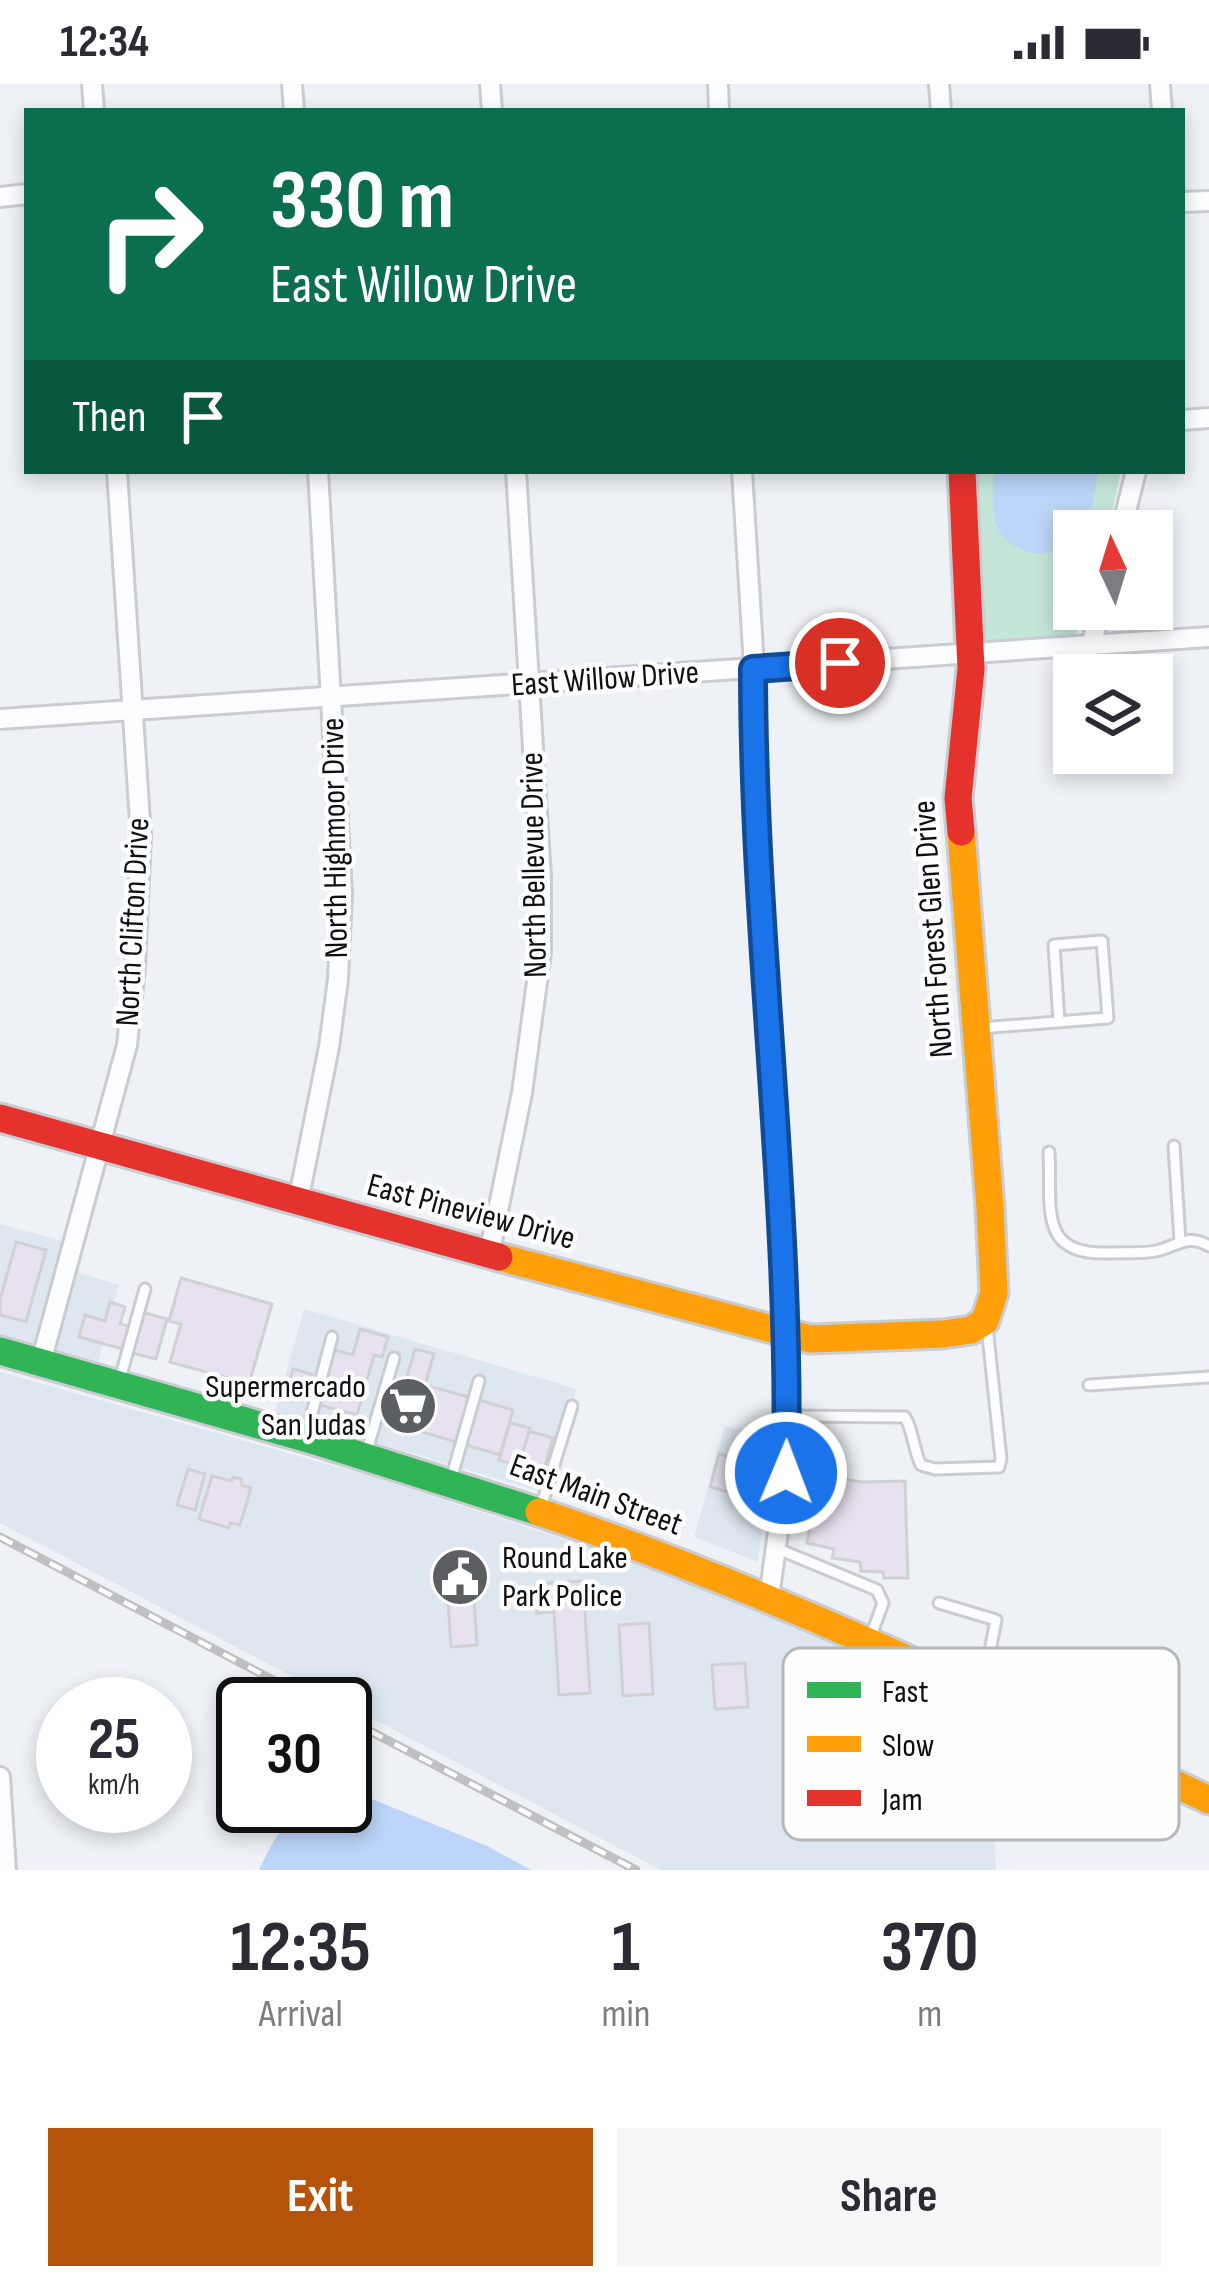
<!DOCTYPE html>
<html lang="en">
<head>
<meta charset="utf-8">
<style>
  body { margin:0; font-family:"Sofia Sans Condensed",sans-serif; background:#f7f7f7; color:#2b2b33; height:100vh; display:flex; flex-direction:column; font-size:45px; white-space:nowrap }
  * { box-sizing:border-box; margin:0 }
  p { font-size:39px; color:#7c7c81 }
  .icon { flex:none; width:66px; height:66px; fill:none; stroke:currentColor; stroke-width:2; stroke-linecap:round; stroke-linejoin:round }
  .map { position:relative; height:1786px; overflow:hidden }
  .side { display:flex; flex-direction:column; background:#fff; flex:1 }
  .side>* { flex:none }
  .banner { position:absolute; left:24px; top:24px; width:1161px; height:366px; border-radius:0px; box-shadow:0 6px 18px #0003; background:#0b6e4f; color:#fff; overflow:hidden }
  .needle { width:78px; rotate:356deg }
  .controls { position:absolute; left:1053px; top:426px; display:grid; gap:24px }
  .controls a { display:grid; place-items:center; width:120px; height:120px; border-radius:0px; background:#fff; box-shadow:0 6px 18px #0003; font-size:60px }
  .speed { position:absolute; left:36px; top:1593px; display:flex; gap:24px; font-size:60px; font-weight:700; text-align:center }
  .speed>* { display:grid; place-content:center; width:156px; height:156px; border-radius:50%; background:#fff; box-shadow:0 6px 18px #0003; line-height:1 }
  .speed small { font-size:30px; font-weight:400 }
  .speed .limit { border:6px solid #111; border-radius:18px; background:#fff; color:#111 }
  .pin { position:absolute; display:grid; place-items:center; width:102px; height:102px; color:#fff; margin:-51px; border:6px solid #fff; border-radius:50%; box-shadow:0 3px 12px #0007 }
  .me { position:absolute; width:132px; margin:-66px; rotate:1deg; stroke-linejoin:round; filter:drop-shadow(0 0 9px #0008) }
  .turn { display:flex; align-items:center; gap:42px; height:252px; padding:0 48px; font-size:54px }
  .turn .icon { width:156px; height:156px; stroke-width:2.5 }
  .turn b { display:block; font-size:84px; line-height:102px }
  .then { display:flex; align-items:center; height:114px; padding:0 48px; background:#0003; gap:24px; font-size:45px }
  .eta { display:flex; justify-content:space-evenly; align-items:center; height:204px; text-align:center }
  .eta b { font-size:72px; font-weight:700; line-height:84px }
  .primary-button { display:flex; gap:24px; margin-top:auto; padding:24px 48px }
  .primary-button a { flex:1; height:138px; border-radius:0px; background:#b45309; color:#fff; font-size:48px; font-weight:700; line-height:138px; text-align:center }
  .primary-button a+a { background:#f7f7f7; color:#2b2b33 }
  .status { display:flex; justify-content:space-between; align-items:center; height:84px; padding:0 60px; background:#fff; direction:ltr }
  .status svg { height:33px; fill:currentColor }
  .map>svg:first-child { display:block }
  .built { fill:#dee7f0 }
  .green { fill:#c4e6d8 }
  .water { fill:#bcd5f8 }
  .building { fill:#e8e1ef; stroke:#d0d1d4; stroke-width:3 }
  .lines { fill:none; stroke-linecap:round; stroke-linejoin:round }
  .lane-casing { stroke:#c9ccd0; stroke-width:15 }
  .street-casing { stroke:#c9ccd0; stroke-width:24 }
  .fast-casing { stroke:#c9ccd0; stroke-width:33 }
  .slow-casing { stroke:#c9ccd0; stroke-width:33 }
  .jam-casing { stroke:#c9ccd0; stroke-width:33 }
  .lane { stroke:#fcfdfe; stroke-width:9 }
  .street { stroke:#fcfdfe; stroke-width:18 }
  .fast { stroke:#30b455; stroke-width:27 }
  .slow { stroke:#ff9f0a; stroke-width:27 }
  .jam { stroke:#e5322d; stroke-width:27 }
  .rail-casing { stroke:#bfc0c1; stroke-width:9 }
  .rail { stroke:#fefefe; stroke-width:4.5; stroke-dasharray:14; stroke-linecap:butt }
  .route-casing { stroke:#114b97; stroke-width:30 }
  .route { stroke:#1a73e8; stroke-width:21 }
  .labels { text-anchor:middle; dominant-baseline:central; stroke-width:9; stroke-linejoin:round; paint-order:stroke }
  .street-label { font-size:33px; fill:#0e1013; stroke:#fefefe }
  .poi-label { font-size:33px; fill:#0e1013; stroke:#fefefe; text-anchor:end }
  .key { fill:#fefefe; stroke:#b6b7b8; stroke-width:3 }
  .key-label { font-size:33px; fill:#0e1013 }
</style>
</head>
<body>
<div class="status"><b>12:34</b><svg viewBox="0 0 49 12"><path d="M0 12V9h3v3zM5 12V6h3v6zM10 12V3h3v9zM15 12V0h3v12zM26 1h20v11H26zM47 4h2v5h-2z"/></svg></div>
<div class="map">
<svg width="1209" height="1786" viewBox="0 0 1209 1786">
  <rect width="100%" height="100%" fill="#eef2f6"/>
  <g class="built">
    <path d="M0 1140 67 1158 60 1183 119 1201 98 1278 0 1251Z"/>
    <path d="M304 1225 577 1305 545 1409 275 1328Z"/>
    <path d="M0 1288 377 1394 551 1451 675 1492 988 1619 996 1786H661L0 1439Z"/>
    <path d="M725 1342 772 1353 758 1478 694 1453Z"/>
  </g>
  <path class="green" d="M973 387H1121L1108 447H1074V525H1082L1076 551 988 558 981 545Z"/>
  <g class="water">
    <path d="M995 387H1099L1087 447H1074L1073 461 1039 470C991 463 989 428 995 387Z"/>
    <path d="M362 1711 487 1762 531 1786H259C281 1740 292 1722 345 1722V1715Z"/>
  </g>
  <g class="building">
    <path d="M16 1158 46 1166 26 1238 0 1231V1216Z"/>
    <path d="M181 1194 272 1220 249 1300 170 1278 181 1240 169 1237Z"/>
    <path d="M110 1218 125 1223 120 1240 129 1242 122 1265 79 1253 85 1231 105 1237Z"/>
    <path d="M142 1228 167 1235 156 1275 131 1269Z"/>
    <path d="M360 1245 388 1253 382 1273 374 1271 357 1331 320 1321 335 1266 353 1271Z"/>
    <path d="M415 1265 434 1270 411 1349 392 1344Z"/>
    <path d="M293 1285 312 1290 306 1313 287 1308Z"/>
    <path d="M425 1301 469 1313 456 1358 412 1345Z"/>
    <path d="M479 1316 513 1326 500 1371 466 1361Z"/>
    <path d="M510 1339 530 1344 519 1382 499 1376Z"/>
    <path d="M529 1347 553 1354 543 1388 519 1381Z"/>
    <path d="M719 1370 740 1376 729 1408 710 1403Z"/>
    <path d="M188 1385 205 1390 195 1426 177 1421Z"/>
    <path d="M819 1390 861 1398 905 1397 908 1494H884L883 1488 861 1487 860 1478 832 1474 834 1465 807 1459Z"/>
    <path d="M212 1392 232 1397 233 1393 241 1395 242 1401 251 1404 240 1441 230 1439 229 1444 199 1435Z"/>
    <path d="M471 1467 477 1561 451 1563 445 1469Z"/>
    <path d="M583 1497 590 1609 559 1611 554 1528 537 1529 535 1500Z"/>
    <path d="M649 1539 653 1610 623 1612 619 1541Z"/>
    <path d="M745 1579 748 1623 715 1625 712 1581Z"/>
  </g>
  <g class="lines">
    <defs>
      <g id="lane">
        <path d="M981 944 1108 934 1102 857 1054 861 1059 937"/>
        <path d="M1174 1062 1180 1157"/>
        <path d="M1049 1068C1052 1123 1037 1172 1109 1169 1124 1168 1142 1170 1156 1167 1178 1162 1187 1149 1209 1162"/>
        <path d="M120 1295 145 1205"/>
        <path d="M1089 1301 1209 1293"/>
        <path d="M788 1332 905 1333C914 1349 913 1365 921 1381L935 1385 999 1383 1001 1375 987 1242"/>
        <path d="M307 1348 332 1253"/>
        <path d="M366 1370 394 1274"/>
        <path d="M452 1392 479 1297"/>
        <path d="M541 1423 572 1322"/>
        <path d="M778 1465 877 1506 883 1519 871 1552"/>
        <path d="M939 1519 996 1536 982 1608"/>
      </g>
      <g id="street">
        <path d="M92 0 94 27"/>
        <path d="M292 0 294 27"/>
        <path d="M490 0 492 27"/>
        <path d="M718 0 719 27"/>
        <path d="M939 0 941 27"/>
        <path d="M1160 0 1162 27"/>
        <path d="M0 113 27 110"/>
        <path d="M1182 118 1209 117"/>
        <path d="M1182 336 1209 334"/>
        <path d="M742 387 753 566V721L783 1171 788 1329 786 1389 769 1514"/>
        <path d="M1121 447 1136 387"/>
        <path d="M1091 561 1101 525"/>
        <path d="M0 635 1209 553"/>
        <path d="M298 1118 329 963 338 895 342 809 318 387"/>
        <path d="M489 1171 522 1009 541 868V794L516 387"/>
        <path d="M41 1278 127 961 135 883 141 753 117 387"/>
        <path d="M0 1693 6 1786"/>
      </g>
      <path id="fast" d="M0 1267 315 1357 539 1428"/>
      <g id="slow">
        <path d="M499 1173 810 1255 943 1250 971 1246 985 1237 994 1209 990 1123 961 748"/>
        <path d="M539 1428C770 1506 989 1612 1209 1716"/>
      </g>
      <g id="jam">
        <path d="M961 748 958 714 971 585 962 387"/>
        <path d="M0 1034 499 1173"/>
      </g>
    </defs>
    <use href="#lane" class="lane-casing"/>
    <use href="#street" class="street-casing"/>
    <use href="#fast" class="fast-casing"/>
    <use href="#slow" class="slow-casing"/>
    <use href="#jam" class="jam-casing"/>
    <use href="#lane" class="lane"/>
    <use href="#street" class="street"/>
    <use href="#fast" class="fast"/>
    <use href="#slow" class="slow"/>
    <use href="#jam" class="jam"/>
    <defs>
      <g id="rail">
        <path d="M0 1453 319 1620"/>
        <path d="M345 1634 636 1786"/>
      </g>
    </defs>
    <use href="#rail" class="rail-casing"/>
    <use href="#rail" class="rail"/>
  </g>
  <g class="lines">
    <defs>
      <path id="route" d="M786 1389C792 1121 753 853 753 585L840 579"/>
    </defs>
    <use href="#route" class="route-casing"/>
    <use href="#route" class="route"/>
  </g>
  <defs>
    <symbol id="supermarket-disc" viewBox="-11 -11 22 22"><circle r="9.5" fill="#5c5f62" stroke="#fefefe"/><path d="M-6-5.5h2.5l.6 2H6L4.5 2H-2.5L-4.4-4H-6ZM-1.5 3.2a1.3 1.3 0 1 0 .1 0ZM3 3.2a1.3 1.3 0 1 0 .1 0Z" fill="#fff"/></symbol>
    <symbol id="civic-disc" viewBox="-11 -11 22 22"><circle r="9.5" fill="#5c5f62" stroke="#fefefe"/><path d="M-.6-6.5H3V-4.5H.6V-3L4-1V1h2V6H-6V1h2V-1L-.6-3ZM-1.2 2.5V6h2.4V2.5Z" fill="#fff"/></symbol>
  </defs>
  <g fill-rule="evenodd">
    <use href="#supermarket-disc" x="375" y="1289" width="66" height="66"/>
    <use href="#civic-disc" x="427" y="1460" width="66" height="66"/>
  </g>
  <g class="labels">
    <g class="street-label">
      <text transform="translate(605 595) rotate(-4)">East Willow Drive</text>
      <text transform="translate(335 754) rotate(-91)">North Highmoor Drive</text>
      <text transform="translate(534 781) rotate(-91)">North Bellevue Drive</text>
      <text transform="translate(133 838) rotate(-87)">North Clifton Drive</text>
      <text transform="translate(933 845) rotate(-94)">North Forest Glen Drive</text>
      <text transform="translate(471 1128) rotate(15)">East Pineview Drive</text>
      <text transform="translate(596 1411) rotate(20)">East Main Street</text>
    </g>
    <g class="poi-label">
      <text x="366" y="1303">Supermercado<tspan x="366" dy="38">San Judas</tspan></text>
      <text x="502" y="1474" text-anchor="start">Round Lake<tspan x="502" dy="38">Park Police</tspan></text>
    </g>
  </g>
  <rect x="783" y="1564" width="396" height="192" rx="18" class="key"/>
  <rect x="807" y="1598" width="54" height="16" fill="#30b455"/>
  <rect x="807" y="1652" width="54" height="16" fill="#ff9f0a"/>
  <rect x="807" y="1706" width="54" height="16" fill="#e5322d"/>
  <g class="key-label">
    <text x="882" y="1618">Fast</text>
    <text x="882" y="1672">Slow</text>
    <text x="882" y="1726">Jam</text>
  </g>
</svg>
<div class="controls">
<a><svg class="needle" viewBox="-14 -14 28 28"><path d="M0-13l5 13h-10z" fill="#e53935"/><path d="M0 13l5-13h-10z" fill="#7c7c81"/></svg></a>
<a><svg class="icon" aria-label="layers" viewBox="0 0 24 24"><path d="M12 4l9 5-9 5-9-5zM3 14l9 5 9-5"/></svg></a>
</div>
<div class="speed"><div>25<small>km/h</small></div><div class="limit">30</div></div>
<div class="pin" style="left:840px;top:579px;background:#d93025"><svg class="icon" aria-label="arrive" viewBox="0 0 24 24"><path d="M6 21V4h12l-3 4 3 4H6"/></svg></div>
<svg class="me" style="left:786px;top:1389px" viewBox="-20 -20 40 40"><circle r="17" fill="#1a73e8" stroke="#fff" stroke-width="3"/><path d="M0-11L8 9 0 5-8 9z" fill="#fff"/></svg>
<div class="banner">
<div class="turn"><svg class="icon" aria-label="right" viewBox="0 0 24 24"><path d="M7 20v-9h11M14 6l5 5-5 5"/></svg><div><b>330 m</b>East Willow Drive</div></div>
<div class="then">Then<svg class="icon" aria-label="arrive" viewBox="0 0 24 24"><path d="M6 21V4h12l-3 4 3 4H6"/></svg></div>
</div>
</div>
<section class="side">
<div class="eta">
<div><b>12:35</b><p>Arrival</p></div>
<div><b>1</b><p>min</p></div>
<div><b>370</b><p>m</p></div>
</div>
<div class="primary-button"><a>Exit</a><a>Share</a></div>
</section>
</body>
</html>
